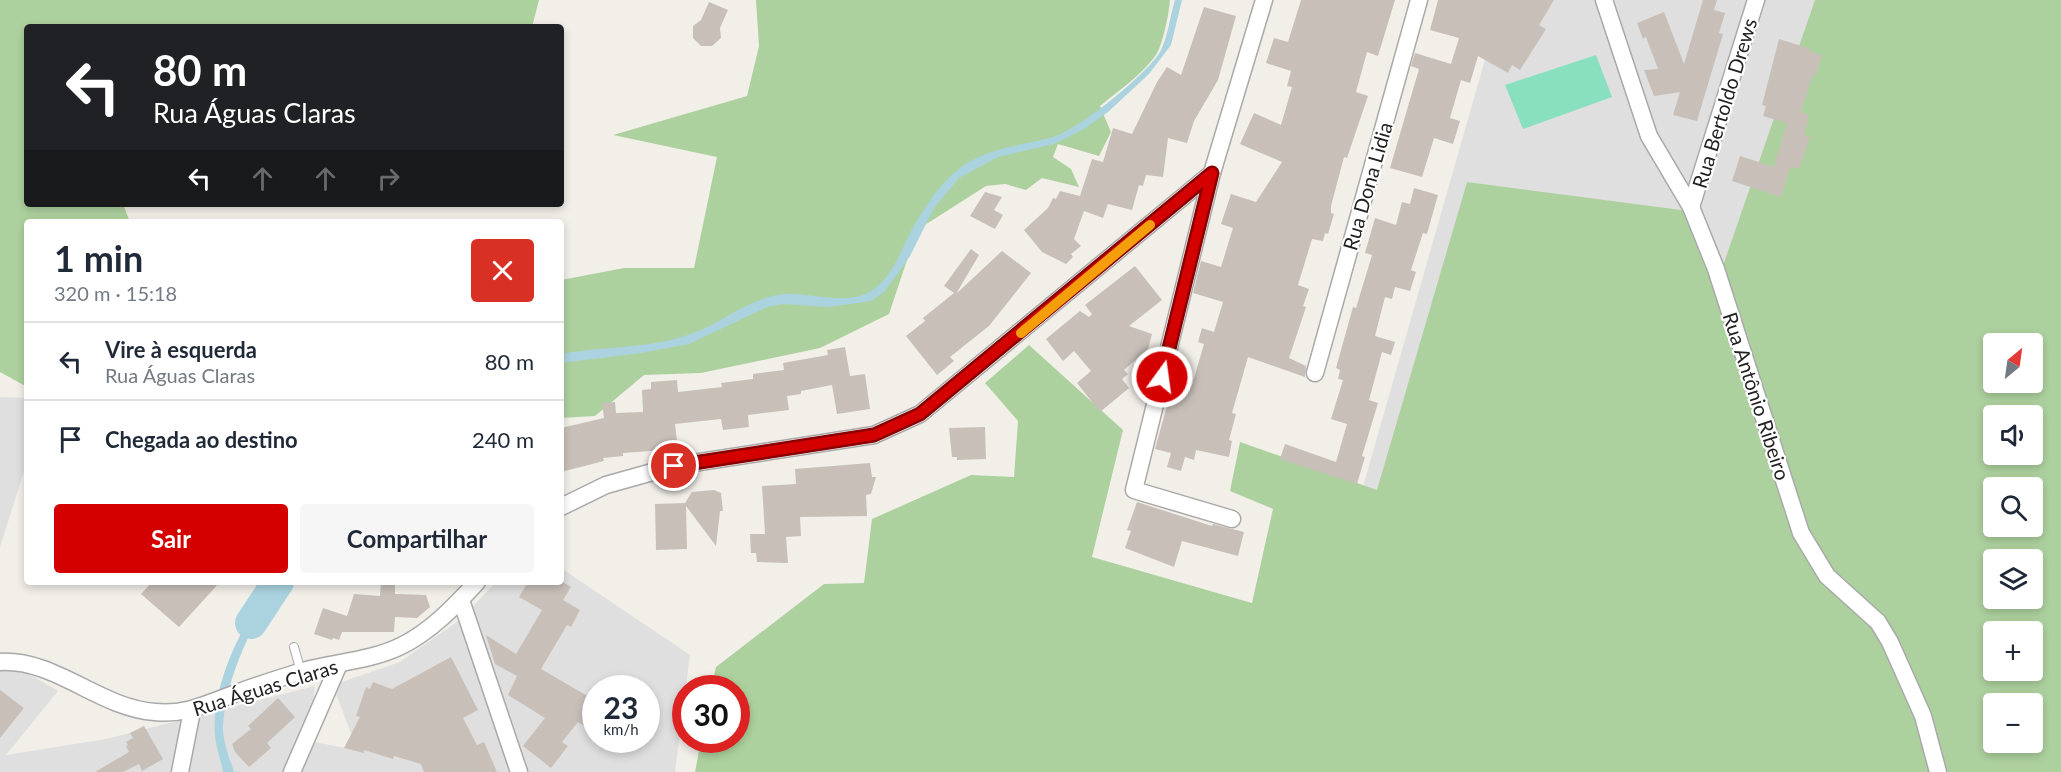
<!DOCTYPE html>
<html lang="pt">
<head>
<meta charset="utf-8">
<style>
  body { margin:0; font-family:Lato,sans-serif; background:#f6f6f7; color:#1f2937; height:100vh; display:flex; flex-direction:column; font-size:22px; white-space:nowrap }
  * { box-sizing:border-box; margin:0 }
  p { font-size:20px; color:#747a83 }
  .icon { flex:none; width:33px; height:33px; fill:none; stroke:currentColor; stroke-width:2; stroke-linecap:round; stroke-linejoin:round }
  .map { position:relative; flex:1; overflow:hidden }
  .details { position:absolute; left:24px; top:219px; width:540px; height:366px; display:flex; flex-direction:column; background:#fff; border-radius:6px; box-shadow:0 3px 9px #0003 }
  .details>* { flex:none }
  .guide { position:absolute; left:24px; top:24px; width:540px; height:183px; border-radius:6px; box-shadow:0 3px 9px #0003; background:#202124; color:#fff; overflow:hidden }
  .needle { width:39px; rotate:29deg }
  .fabs { position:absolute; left:1983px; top:333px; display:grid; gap:12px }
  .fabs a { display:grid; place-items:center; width:60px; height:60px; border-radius:6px; background:#fff; box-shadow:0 3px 9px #0003; font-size:30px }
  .speed { position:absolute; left:582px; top:675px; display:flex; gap:12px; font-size:30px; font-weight:700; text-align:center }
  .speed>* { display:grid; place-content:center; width:78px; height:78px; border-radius:50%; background:#fff; box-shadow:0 3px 9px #0003; line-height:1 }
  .speed small { font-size:15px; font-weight:400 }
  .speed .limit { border:9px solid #d22; background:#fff; color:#111 }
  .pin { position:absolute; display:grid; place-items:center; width:51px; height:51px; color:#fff; margin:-26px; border:3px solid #fff; border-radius:50%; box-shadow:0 2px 6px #0007 }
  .me { position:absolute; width:66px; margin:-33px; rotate:14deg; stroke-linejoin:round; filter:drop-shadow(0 0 4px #0008) }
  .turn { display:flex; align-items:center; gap:21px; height:126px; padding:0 30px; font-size:27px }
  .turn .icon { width:78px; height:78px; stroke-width:2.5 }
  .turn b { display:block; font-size:42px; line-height:51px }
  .lanes { display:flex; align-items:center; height:57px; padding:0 30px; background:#0003; justify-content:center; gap:30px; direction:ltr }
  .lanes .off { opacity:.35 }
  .round { display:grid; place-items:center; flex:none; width:63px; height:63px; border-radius:6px; background:#f6f6f7 }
  .head { display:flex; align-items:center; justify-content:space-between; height:102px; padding:0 30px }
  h1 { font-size:36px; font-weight:700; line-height:45px }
  .primary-button { display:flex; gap:12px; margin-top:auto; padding:12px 30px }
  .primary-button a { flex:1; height:69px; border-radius:6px; background:#d40000; color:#fff; font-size:24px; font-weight:700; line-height:69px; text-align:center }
  .primary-button a+a { background:#f6f6f7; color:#1f2937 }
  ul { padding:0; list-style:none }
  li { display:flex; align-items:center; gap:18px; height:78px; padding:0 30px; border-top:2px solid #e0e1e3 }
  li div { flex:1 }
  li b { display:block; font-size:22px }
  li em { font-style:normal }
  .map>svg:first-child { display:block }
  .residential { fill:#e0dfdf; fill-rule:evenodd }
  .forest { fill:#add19e; fill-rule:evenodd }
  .pitch { fill:#88e0be }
  .water { fill:#aad3df }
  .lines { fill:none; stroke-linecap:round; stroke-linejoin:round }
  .river { stroke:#aad3df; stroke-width:32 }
  .building { fill:#c7bfb8 }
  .lane-casing { stroke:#a9a9a9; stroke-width:10 }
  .street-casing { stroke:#a9a9a9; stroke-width:19 }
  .lane { stroke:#fff; stroke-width:8 }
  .street { stroke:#fff; stroke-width:16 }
  .route-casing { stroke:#8a0000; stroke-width:15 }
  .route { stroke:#d40000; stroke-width:10 }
  .slow { stroke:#f59e0b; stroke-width:10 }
  .labels { text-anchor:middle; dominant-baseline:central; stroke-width:4.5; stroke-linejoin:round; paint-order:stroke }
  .street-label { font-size:20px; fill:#222; stroke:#fff }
</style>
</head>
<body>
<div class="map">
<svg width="2061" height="772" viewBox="0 0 2061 772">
  <rect width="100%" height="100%" fill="#f2efe9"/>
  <g class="residential">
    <path d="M1502 0H1855L1687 593 1324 623Z"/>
    <path d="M0 397 27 398V462L0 547Z"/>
    <path d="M561 568 690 655 675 772H0V657L58 691 6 755 106 739 315 686 309 741 357 750 333 685 400 662 461 619 496 582H561ZM596 688H646V740H596Z"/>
  </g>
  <g class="forest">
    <path d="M0 0H539L532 27H27V204H123L130 222H27V387L0 372Z"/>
    <path d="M756 0H1170C1169 13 1163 44 1156 55 1142 75 1118 91 1100 106L1111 132 1099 156 1058 144 1053 157 1071 169 1079 187 1042 178 1026 190 1005 184 986 186 917 230 889 314 820 348 701 373 644 375 595 416 561 418V280L624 268H694L717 157 613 135 747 96 759 46Z"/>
    <path d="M1815 0H2061V772H695L701 740H736V688H711L716 667 824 584 864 583 872 519 971 475 1014 477 1018 421 985 383 1029 345 1123 430 1092 557 1252 603 1273 509 1230 491 1240 442 1377 490 1467 182 1689 211 1718 280ZM1994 344H2032V382H1994ZM1994 416H2032V454H1994ZM1994 488H2032V526H1994ZM1994 560H2032V598H1994ZM1994 632H2032V670H1994ZM1994 704H2032V742H1994Z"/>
  </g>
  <path class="pitch" d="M1596 55 1612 97 1523 129 1505 85Z"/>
  <g class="water">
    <path d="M1175 0H1182L1171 45 1149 74 1108 112 1084 129 1054 144 998 157 959 178 934 208 910 256 896 276 884 292 871 301 828 307 783 304 767 307 689 344 641 353 561 363V354C603 346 650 349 691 334 720 324 746 301 777 295 805 289 843 308 871 291 894 277 902 246 915 224 926 206 938 187 954 173 981 149 1017 146 1050 138 1076 132 1146 75 1160 52 1168 37 1170 16 1175 0Z"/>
    <path d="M273 583 275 592C249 628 223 687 223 731 224 745 230 759 234 772H223C221 760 216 748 215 736 211 685 242 623 273 583Z"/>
  </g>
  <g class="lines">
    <path class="river" d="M251 623 278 582"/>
  </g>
  <g class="building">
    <path d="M1301 0H1395L1378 56 1367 52 1356 92 1368 96 1347 158 1344 157 1331 206V213L1334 214 1328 234 1325 233 1323 241 1312 239 1298 285 1309 289 1303 306 1306 307 1289 358 1306 366 1305 377 1248 357 1232 413 1236 414 1229 440 1232 441 1229 457 1196 450 1194 460 1185 457 1181 471 1167 467 1171 453 1155 449 1174 380 1192 385 1204 344 1198 342 1202 328 1214 332 1223 302 1193 293 1201 261 1221 267 1233 228 1221 224 1231 194 1256 202 1282 162 1240 144 1254 113 1281 125 1292 87 1287 86 1291 71 1266 63 1274 38 1288 42Z"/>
    <path d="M1438 0H1554L1539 25 1546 29 1520 70 1512 65 1508 73 1478 56 1470 83 1461 80 1450 118 1460 121 1453 144 1434 138 1422 177 1390 168 1419 69 1411 66 1415 53 1451 64 1459 38 1430 30Z"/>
    <path d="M1703 0H1717L1714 10 1725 13 1719 33 1723 34 1697 121 1673 115 1680 92 1654 96 1644 70 1658 69 1646 37 1643 39 1637 23 1664 12 1684 64Z"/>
    <path d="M709 2 728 10 720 28 721 38 712 46H701L693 38V26L701 20Z"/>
    <path d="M1204 7 1236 16 1218 80 1194 121 1187 143 1168 138 1163 177 1146 175 1143 186 1139 185 1132 210 1108 204 1103 218 1084 211 1074 239 1081 246 1071 254 1073 257 1066 264 1042 252 1024 230 1048 208 1053 198 1056 199 1060 191 1080 196 1092 159 1103 162 1113 128 1132 134 1157 82 1167 67 1181 75Z"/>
    <path d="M1779 39 1811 49 1810 52 1822 55 1816 75 1813 74 1801 112 1809 115 1804 135 1810 137 1799 169 1790 167 1781 197 1732 181 1740 156 1774 167 1787 123 1763 116 1766 106 1762 105Z"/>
    <path d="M1414 188 1438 195 1427 234 1423 233 1411 270 1416 272 1410 291 1395 287 1392 299 1385 297 1375 336 1395 342 1391 355 1382 352 1369 400 1378 403 1362 456 1365 457 1357 484 1280 459 1285 444 1336 462 1347 424 1331 419 1343 380 1338 379 1340 370 1336 368 1353 307 1356 308 1372 255 1365 253 1375 218 1396 225 1402 202 1410 204Z"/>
    <path d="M985 192 1002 197 994 210 1003 215 995 229 970 216Z"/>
    <path d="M971 249 979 255 956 294 1002 251 1031 273 989 326 950 357 954 361 937 375 906 336 925 321 923 318 954 293 944 286Z"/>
    <path d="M1135 266 1162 300 1129 326 1152 334 1148 349 1124 370 1128 374 1122 379 1129 388 1100 412 1077 383 1091 371 1074 351 1063 361 1046 339 1080 311 1089 317 1092 314 1085 305Z"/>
    <path d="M845 347 850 376 865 374 870 409 837 414 832 385 801 391V394L787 396 789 410 748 415 749 427 723 430 721 419 675 424 678 449 623 453V456L603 458 604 461 561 472V428L604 418 602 403 615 402 616 413 643 412 642 390 651 389V382L677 380 678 392 722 387 721 383 753 379V374L784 370 783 363 828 355 827 350Z"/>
    <path d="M985 427 986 459 957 460V457H952L949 428Z"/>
    <path d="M870 463 872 477H876L871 494 866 495 867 516 800 517 801 536 786 537 788 563 757 562 756 553H751L750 534H765L762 486 796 484 795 469Z"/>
    <path d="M714 490 721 493 723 511H720L716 546 686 506 687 549 656 550 655 504 685 503 692 492Z"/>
    <path d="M1137 502 1212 526 1213 524 1244 532 1238 556 1182 541 1174 567 1125 548 1131 531 1127 530Z"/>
    <path d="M152 582H220L179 627 141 594Z"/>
    <path d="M381 582H395V594L426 595 430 607 417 618 395 617 394 632H342L339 640 333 638 332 640 314 634 323 608 347 616 354 594 380 596Z"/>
    <path d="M528 582H563L571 587 563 600 580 610 571 627 567 625 541 669 596 701V713L587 727 578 722 562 742 568 746 551 768 523 746 545 718 508 695 517 676 495 664 486 635 516 654 542 610 519 597Z"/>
    <path d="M451 657 478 710 463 718 477 745 484 742 497 772H424L421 764 394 756 393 759 364 750V753L344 748 360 717 356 716 366 687 370 689 373 682 392 689Z"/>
    <path d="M0 690 24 708 0 738Z"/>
    <path d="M278 698 295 717 267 743 271 748 249 767 235 752 232 744 251 729 248 726Z"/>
    <path d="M144 726 163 759 142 771 139 764 123 772H95L129 752 126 746 128 745 126 742 133 738 130 733Z"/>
  </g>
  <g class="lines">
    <defs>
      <path id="lane" d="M294 647 301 672"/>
      <g id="street">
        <path d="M1604 0 1649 136 1691 207 1716 269 1801 533 1827 576 1878 622 1890 642 1923 716 1938 772"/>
        <path d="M1212 173 1134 490 1232 519"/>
        <path d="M1691 207 1756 0"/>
        <path d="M1315 373 1419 0"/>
        <path d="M561 507 606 485 674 466 874 435 920 414 1212 173 1264 0"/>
        <path d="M461 600 519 772"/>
        <path d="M0 662C56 659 99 708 155 712 186 715 206 704 234 694 257 685 280 678 303 671 336 662 370 661 401 646 430 632 455 606 477 582"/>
        <path d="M180 772 192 711"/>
        <path d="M292 772 339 664"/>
      </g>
    </defs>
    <use href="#lane" class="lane-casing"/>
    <use href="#street" class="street-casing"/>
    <use href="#lane" class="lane"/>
    <use href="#street" class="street"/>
  </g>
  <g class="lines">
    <defs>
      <path id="route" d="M674 466 874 435 920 414 1212 173 1162 377"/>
    </defs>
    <use href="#route" class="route-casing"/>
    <use href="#route" class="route"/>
    <path class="slow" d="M1021 333 1150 225"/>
  </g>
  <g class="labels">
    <g class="street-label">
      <text transform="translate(1724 103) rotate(-73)">Rua Bertoldo Drews</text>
      <text transform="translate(1367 186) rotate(-74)">Rua Dona Lidia</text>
      <text transform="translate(1757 396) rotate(72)">Rua Antônio Ribeiro</text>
      <text transform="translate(265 687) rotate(-17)">Rua Águas Claras</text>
    </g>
  </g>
</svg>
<div class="fabs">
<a><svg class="needle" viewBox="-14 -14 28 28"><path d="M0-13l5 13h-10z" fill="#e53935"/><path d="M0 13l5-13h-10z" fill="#747a83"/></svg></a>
<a><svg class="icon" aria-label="sound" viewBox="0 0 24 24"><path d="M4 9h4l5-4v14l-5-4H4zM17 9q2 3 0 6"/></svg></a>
<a><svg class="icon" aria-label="search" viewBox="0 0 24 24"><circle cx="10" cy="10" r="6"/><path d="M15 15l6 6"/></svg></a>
<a><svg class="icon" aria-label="layers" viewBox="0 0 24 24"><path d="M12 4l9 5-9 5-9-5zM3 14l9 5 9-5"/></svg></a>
<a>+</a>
<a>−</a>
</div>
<div class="speed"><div>23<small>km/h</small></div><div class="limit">30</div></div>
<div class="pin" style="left:674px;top:466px;background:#d93025"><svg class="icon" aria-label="arrive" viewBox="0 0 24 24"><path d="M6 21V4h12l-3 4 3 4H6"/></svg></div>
<svg class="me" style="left:1162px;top:377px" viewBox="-20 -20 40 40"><circle r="17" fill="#d40000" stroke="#fff" stroke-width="3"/><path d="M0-11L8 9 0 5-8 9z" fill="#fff"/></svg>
<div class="guide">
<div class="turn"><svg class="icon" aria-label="left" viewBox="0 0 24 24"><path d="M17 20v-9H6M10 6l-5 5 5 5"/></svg><div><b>80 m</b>Rua Águas Claras</div></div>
<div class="lanes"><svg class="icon" aria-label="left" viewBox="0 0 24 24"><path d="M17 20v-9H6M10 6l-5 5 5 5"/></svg><svg class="icon off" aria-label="ahead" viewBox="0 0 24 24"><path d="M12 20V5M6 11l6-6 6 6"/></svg><svg class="icon off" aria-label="ahead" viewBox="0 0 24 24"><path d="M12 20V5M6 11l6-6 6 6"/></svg><svg class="icon off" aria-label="right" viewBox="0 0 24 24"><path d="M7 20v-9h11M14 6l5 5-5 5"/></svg></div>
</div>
<section class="details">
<div class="head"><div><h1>1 min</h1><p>320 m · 15:18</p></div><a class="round" style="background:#d93025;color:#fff"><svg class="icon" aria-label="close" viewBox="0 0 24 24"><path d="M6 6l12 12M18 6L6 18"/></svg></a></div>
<ul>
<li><svg class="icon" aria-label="left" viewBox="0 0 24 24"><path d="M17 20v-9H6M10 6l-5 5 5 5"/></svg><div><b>Vire à esquerda</b><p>Rua Águas Claras</p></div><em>80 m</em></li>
<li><svg class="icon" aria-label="arrive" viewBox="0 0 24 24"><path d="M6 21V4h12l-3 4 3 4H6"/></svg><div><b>Chegada ao destino</b></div><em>240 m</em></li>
</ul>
<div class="primary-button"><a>Sair</a><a>Compartilhar</a></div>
</section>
</div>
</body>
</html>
